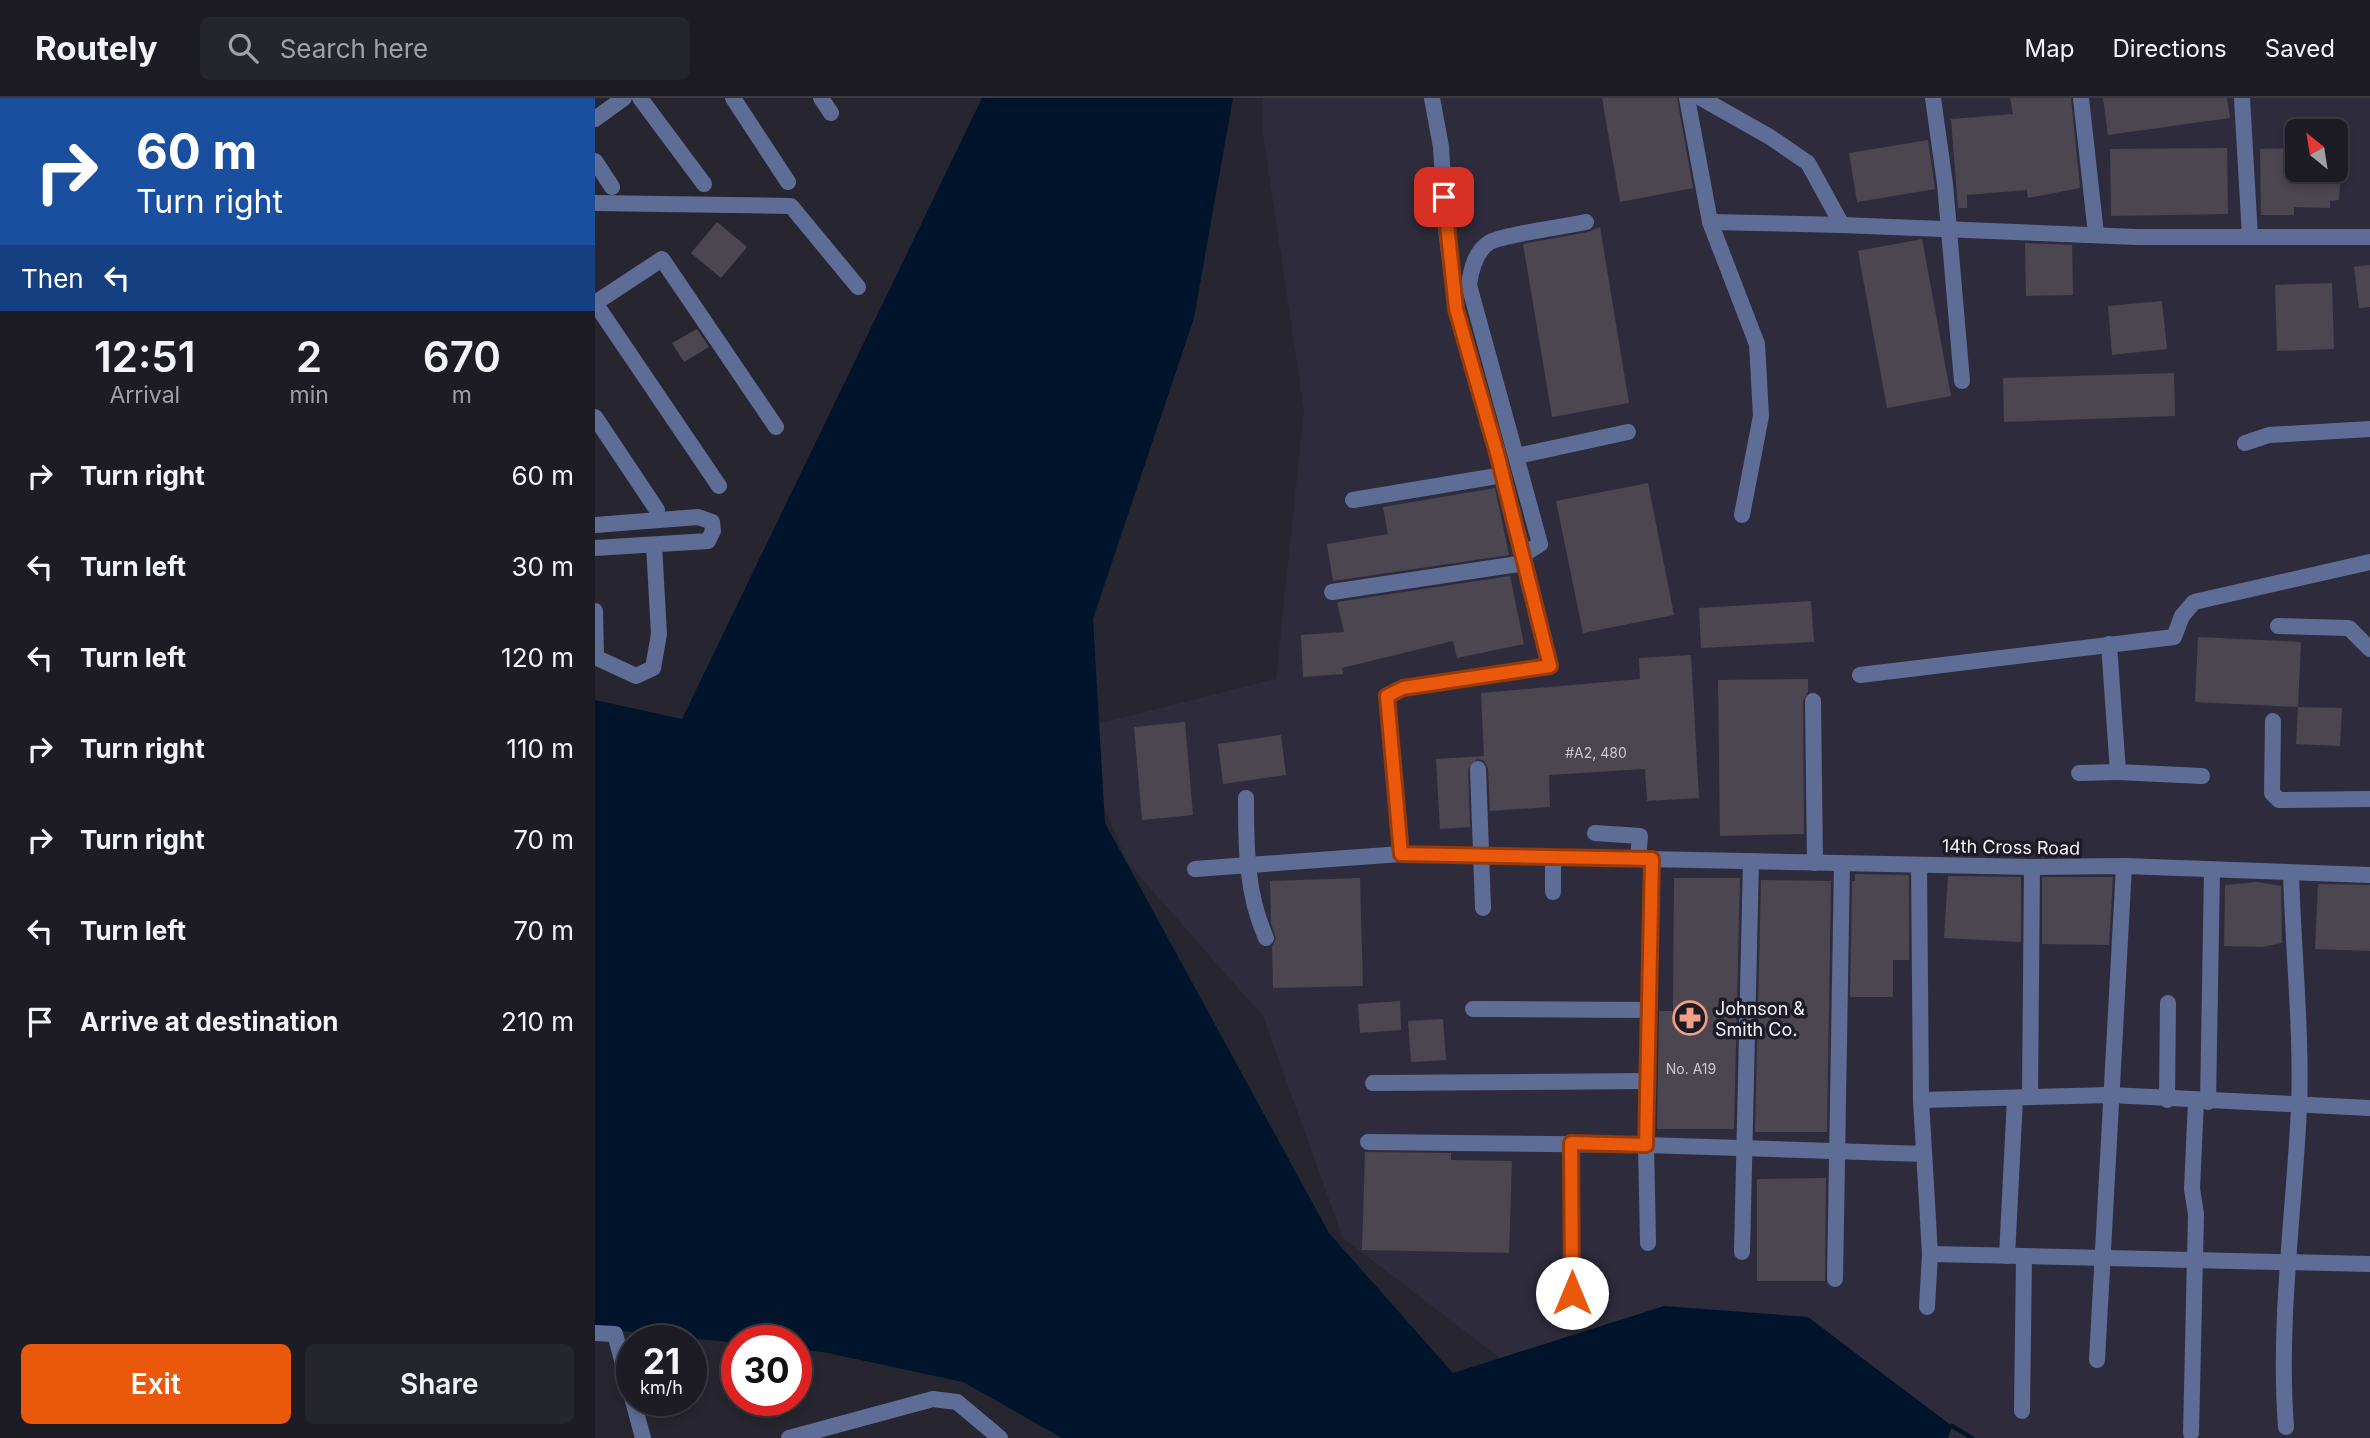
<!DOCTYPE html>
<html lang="en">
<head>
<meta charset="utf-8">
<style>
  body { margin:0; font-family:Inter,sans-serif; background:#25252c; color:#f1f3f6; height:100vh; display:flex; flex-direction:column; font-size:26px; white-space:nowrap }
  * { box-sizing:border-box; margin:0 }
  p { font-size:23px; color:#a0a1a6 }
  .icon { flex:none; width:38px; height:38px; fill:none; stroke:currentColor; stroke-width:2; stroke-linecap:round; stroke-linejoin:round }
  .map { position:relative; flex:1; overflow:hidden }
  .panel { display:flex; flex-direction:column; background:#1d1c24; width:595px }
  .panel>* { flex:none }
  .guide { background:#1a4fa0; color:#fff; overflow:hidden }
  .needle { width:46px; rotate:330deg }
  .tools { position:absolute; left:1690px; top:21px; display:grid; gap:14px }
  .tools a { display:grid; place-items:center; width:63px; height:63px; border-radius:10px; background:#1d1c24; box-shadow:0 4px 10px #0003,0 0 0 2px #3b3a41; font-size:35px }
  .speed { position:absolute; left:21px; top:1227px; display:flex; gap:14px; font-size:35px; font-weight:700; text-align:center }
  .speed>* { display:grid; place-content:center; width:91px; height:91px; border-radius:50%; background:#1d1c24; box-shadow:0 4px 10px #0003,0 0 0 2px #3b3a41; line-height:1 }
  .speed small { font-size:18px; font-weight:400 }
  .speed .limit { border:10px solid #d22; background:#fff; color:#111 }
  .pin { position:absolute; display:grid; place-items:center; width:60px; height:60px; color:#fff; margin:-30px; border-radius:14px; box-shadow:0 4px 10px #0006 }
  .me { position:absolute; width:77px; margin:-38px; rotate:0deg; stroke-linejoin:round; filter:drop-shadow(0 0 5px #0008) }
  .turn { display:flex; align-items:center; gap:24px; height:147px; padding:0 21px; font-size:32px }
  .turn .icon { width:91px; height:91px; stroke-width:2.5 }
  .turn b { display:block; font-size:49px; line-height:60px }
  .then { display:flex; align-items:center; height:66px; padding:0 21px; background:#0003; gap:14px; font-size:26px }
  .eta { display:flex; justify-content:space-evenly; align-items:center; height:119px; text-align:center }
  .eta b { font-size:42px; font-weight:600; line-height:49px }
  .action { display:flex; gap:14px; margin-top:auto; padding:14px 21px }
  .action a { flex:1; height:80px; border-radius:10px; background:#ea580c; color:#fff; font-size:28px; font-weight:600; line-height:80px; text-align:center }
  .action a+a { background:#25252c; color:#f1f3f6 }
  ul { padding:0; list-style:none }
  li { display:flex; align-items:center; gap:21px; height:91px; padding:0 21px }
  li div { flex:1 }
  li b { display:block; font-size:26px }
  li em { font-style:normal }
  header { display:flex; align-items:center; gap:42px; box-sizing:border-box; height:98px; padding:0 35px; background:#1d1c24; border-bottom:2px solid #3b3a41 }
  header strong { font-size:33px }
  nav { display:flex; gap:38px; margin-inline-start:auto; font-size:24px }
  .search { width:490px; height:63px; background:#25252c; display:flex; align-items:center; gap:18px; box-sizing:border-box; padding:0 24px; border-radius:10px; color:#a0a1a6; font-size:26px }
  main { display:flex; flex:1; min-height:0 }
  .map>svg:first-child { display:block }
  .built { fill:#2e2c3c; fill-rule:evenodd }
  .water { fill:#00152b }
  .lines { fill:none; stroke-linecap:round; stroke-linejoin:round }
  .stream { stroke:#00152b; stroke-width:4.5 }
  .building { fill:#4c4651 }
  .minor { stroke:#5e6d96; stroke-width:16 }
  .route-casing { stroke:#983908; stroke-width:18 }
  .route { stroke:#ea580c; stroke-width:12 }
  .labels { text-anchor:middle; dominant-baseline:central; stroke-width:7; stroke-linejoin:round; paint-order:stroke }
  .number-label { font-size:14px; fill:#c9c7cf }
  .street-label { font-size:18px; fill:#f3f2f9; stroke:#1d1c26 }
  .poi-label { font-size:18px; fill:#f3f2f9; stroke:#1d1c26; text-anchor:start }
</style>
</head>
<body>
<header>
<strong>Routely</strong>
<div class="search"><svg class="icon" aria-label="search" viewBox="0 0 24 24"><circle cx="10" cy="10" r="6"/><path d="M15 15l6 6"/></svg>Search here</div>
<nav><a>Map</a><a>Directions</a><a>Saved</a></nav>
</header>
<main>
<section class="panel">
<div class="guide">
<div class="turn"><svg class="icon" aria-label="right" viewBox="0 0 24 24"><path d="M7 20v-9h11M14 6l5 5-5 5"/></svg><div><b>60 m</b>Turn right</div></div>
<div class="then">Then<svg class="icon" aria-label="left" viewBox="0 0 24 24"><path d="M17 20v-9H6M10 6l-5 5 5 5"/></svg></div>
</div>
<div class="eta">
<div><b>12:51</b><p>Arrival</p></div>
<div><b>2</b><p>min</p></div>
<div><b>670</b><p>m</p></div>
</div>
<ul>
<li><svg class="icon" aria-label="right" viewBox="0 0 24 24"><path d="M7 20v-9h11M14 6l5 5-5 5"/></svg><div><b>Turn right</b></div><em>60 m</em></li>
<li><svg class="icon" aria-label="left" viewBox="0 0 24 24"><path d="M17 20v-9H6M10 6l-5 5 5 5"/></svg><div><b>Turn left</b></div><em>30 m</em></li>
<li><svg class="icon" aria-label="left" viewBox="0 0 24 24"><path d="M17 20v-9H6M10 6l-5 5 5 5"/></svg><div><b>Turn left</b></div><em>120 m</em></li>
<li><svg class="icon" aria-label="right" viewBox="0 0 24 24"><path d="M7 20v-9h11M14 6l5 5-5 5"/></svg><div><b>Turn right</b></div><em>110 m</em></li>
<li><svg class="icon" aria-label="right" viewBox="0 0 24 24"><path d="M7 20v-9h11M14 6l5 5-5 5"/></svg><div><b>Turn right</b></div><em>70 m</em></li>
<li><svg class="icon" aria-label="left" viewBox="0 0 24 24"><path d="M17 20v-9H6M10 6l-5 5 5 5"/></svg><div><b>Turn left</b></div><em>70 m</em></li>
<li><svg class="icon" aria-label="arrive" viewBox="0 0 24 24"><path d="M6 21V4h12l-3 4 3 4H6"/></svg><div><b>Arrive at destination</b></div><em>210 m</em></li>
</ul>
<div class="action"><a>Exit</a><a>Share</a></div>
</section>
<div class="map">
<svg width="1775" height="1340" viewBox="0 0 1775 1340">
  <rect width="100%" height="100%" fill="#272630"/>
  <path class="built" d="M668 0H1775V1340H1010L748 1140 668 918 532 764 478 632 681 581 709 312 667 30ZM1703 33H1741V72H1703Z"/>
  <path class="water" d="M387 0H638L599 220 498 521 510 725 734 1135 858 1275 1069 1208 1213 1219 1357 1328 1353 1340H467L368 1284 228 1254 201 1251V1242L142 1245 0 1230V602L87 621Z"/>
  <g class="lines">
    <path class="stream" d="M1357 1328 1377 1340"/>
  </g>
  <g class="building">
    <path d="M1007 0H1082L1098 90 1025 104Z"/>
    <path d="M1415 0H1476L1485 90 1433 100 1432 92 1372 97V110H1363L1356 21 1418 16Z"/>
    <path d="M1508 0H1632L1635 20 1513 37Z"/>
    <path d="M1333 42 1340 91 1262 104 1254 55Z"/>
    <path d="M1632 50 1633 116 1516 118 1515 51Z"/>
    <path d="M1698 50V72H1746L1744 102 1735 103V110L1699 109V117H1666L1665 51Z"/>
    <path d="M122 124 152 149 126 180 96 155Z"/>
    <path d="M1005 129 1034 305 957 319 928 146 993 134Z"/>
    <path d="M1327 141 1356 298 1292 310 1263 153Z"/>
    <path d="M1430 145 1477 147 1478 197 1431 198Z"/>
    <path d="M1775 167V209L1764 210 1759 169Z"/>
    <path d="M1737 185 1739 251 1682 253 1680 187Z"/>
    <path d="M1567 203 1572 251 1517 257 1513 208Z"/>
    <path d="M102 231 114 249 89 264 77 245Z"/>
    <path d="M1579 275 1580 318 1409 324 1408 280Z"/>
    <path d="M1053 385 1079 517 988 535 961 403Z"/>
    <path d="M900 390 914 457 738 483 732 446 793 436 788 409Z"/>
    <path d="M915 478 929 546 862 560 858 543 747 570 748 576 708 579 706 537 749 534 742 504Z"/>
    <path d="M1216 503 1219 544 1106 550 1104 510Z"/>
    <path d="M1603 539 1706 544 1703 609 1600 604Z"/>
    <path d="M1096 557 1104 700 1052 703 1050 671 954 677 955 709 895 713 893 670 888 662 882 661 873 671 875 729 845 731 841 661 889 658 886 595 1045 581 1044 560Z"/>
    <path d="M1213 581V594L1208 603 1209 736 1125 738 1123 582Z"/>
    <path d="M1703 609 1747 610 1745 648 1701 646Z"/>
    <path d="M590 624 598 717 547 722 539 629Z"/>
    <path d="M686 637 691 677 628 686 623 646Z"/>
    <path d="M1260 776 1314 777V862H1298V899H1255L1257 783H1260Z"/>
    <path d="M1353 778 1426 779V844L1349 840Z"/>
    <path d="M1447 779H1518L1514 847 1447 846Z"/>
    <path d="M765 780 768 888 678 890 677 848 681 841 676 825 675 783Z"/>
    <path d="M1079 780H1145L1139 1031H1062L1064 913H1078Z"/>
    <path d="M1166 782 1236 783 1232 1034H1160Z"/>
    <path d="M1662 784 1686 788 1687 845 1667 849 1629 848 1630 787Z"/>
    <path d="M1723 786 1775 787V853L1720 851Z"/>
    <path d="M805 903 806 932 765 935 763 906Z"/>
    <path d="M848 921 851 962 816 964 813 923Z"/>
    <path d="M770 1054 856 1055V1062L917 1063 914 1155 767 1152Z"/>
    <path d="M1231 1080 1230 1183H1162V1081Z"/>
  </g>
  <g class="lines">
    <g class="minor">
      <path d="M45 0 109 86"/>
      <path d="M138 0 193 84"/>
      <path d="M226 0 236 15"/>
      <path d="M1092 0 1115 124 1162 246 1166 318 1147 417"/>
      <path d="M1106 0 1175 39 1213 65 1247 127 1542 139H1775"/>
      <path d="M1338 0 1350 86 1367 283"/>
      <path d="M1486 0 1501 136"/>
      <path d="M1647 0 1655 139"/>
      <path d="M0 21 29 0"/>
      <path d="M0 63 17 89"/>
      <path d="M0 105 196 108 263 189"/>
      <path d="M1115 124 1247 127"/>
      <path d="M0 205 67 161 181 329"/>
      <path d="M0 205 124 388"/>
      <path d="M0 319 62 412"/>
      <path d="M1650 345 1674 337 1775 331"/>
      <path d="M922 358 1033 334"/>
      <path d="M758 402 908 377"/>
      <path d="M0 427 103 419 117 424 118 433 113 443 0 450"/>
      <path d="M928 457 945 446 874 187C876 172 880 153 895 144 907 137 973 128 991 124"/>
      <path d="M737 494 930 465"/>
      <path d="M0 513 1 559"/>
      <path d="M1683 528 1754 530 1775 551"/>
      <path d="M1514 546 1523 674 1607 678"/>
      <path d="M0 559 41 578 58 570 64 536 59 447"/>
      <path d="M1265 577 1579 539 1587 518 1599 504 1775 464"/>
      <path d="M1218 603 1220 765"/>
      <path d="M1678 623 1677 695 1684 702 1775 701"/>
      <path d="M883 671 888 810"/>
      <path d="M1484 675 1523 674"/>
      <path d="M651 700C651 749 651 795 671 840"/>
      <path d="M1000 735 1045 738 1043 761"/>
      <path d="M806 756 792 598 808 590 955 568 902 355 861 211 851 131 846 49 837 0"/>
      <path d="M1324 767 1326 1002 1335 1156 1332 1209"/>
      <path d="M600 771 806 756 1437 769 1529 768 1775 777"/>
      <path d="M958 794V759"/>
      <path d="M878 911 1054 912"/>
      <path d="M778 985 1052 983"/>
      <path d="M1435 997 1437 769"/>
      <path d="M1326 1002 1516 997 1775 1010"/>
      <path d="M1572 1002 1573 905"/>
      <path d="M1613 1004 1617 773"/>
      <path d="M773 1044 1051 1047 1329 1056"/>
      <path d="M977 1045V1220"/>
      <path d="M1053 1145 1051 1047 1057 761"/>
      <path d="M1147 1154 1156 763"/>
      <path d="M1335 1156 1775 1166"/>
      <path d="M1412 1158 1420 1000"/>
      <path d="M1240 1181 1247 765"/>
      <path d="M0 1235 20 1236 48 1340"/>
      <path d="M1502 1262 1529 768"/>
      <path d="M1427 1313 1429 1159"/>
      <path d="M1691 1329C1683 1223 1699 1116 1704 1010 1707 935 1698 850 1696 775"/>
      <path d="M1596 1335 1601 1116 1597 1091 1601 1003"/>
      <path d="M194 1340 338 1301 362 1304 405 1340"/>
    </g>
  </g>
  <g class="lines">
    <defs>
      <path id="route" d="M849 99 861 211 902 355 955 568 808 590 792 598 806 756 1057 761 1051 1047 976 1045 977 1195"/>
    </defs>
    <use href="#route" class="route-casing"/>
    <use href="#route" class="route"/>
  </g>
  <defs>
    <symbol id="pharmacy-ring" viewBox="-11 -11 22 22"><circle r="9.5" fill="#1d1c26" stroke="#f39f85" stroke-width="1.5"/><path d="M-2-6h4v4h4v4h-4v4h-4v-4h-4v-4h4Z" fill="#f39f85"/></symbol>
  </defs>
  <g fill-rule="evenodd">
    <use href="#pharmacy-ring" x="1076" y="901" width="38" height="38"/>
  </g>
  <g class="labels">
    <g class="number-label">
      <text x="1001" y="654">#A2, 480</text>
      <text x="1096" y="970">No. A19</text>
    </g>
    <g class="street-label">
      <text transform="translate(1416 749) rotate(1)">14th Cross Road</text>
    </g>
    <g class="poi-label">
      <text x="1120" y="910">Johnson &amp;<tspan x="1120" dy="21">Smith Co.</tspan></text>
    </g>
  </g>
</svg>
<div class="tools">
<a><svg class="needle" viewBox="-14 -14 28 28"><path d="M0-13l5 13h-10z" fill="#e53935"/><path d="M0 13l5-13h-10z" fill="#a0a1a6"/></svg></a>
</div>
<div class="speed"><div>21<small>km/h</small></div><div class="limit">30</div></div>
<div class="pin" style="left:849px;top:99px;background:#d93025"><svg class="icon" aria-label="arrive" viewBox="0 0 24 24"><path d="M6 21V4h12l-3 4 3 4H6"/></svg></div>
<svg class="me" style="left:977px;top:1195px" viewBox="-20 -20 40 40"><circle r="19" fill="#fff"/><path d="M0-13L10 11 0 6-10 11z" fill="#ea580c"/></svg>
</div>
</main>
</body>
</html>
